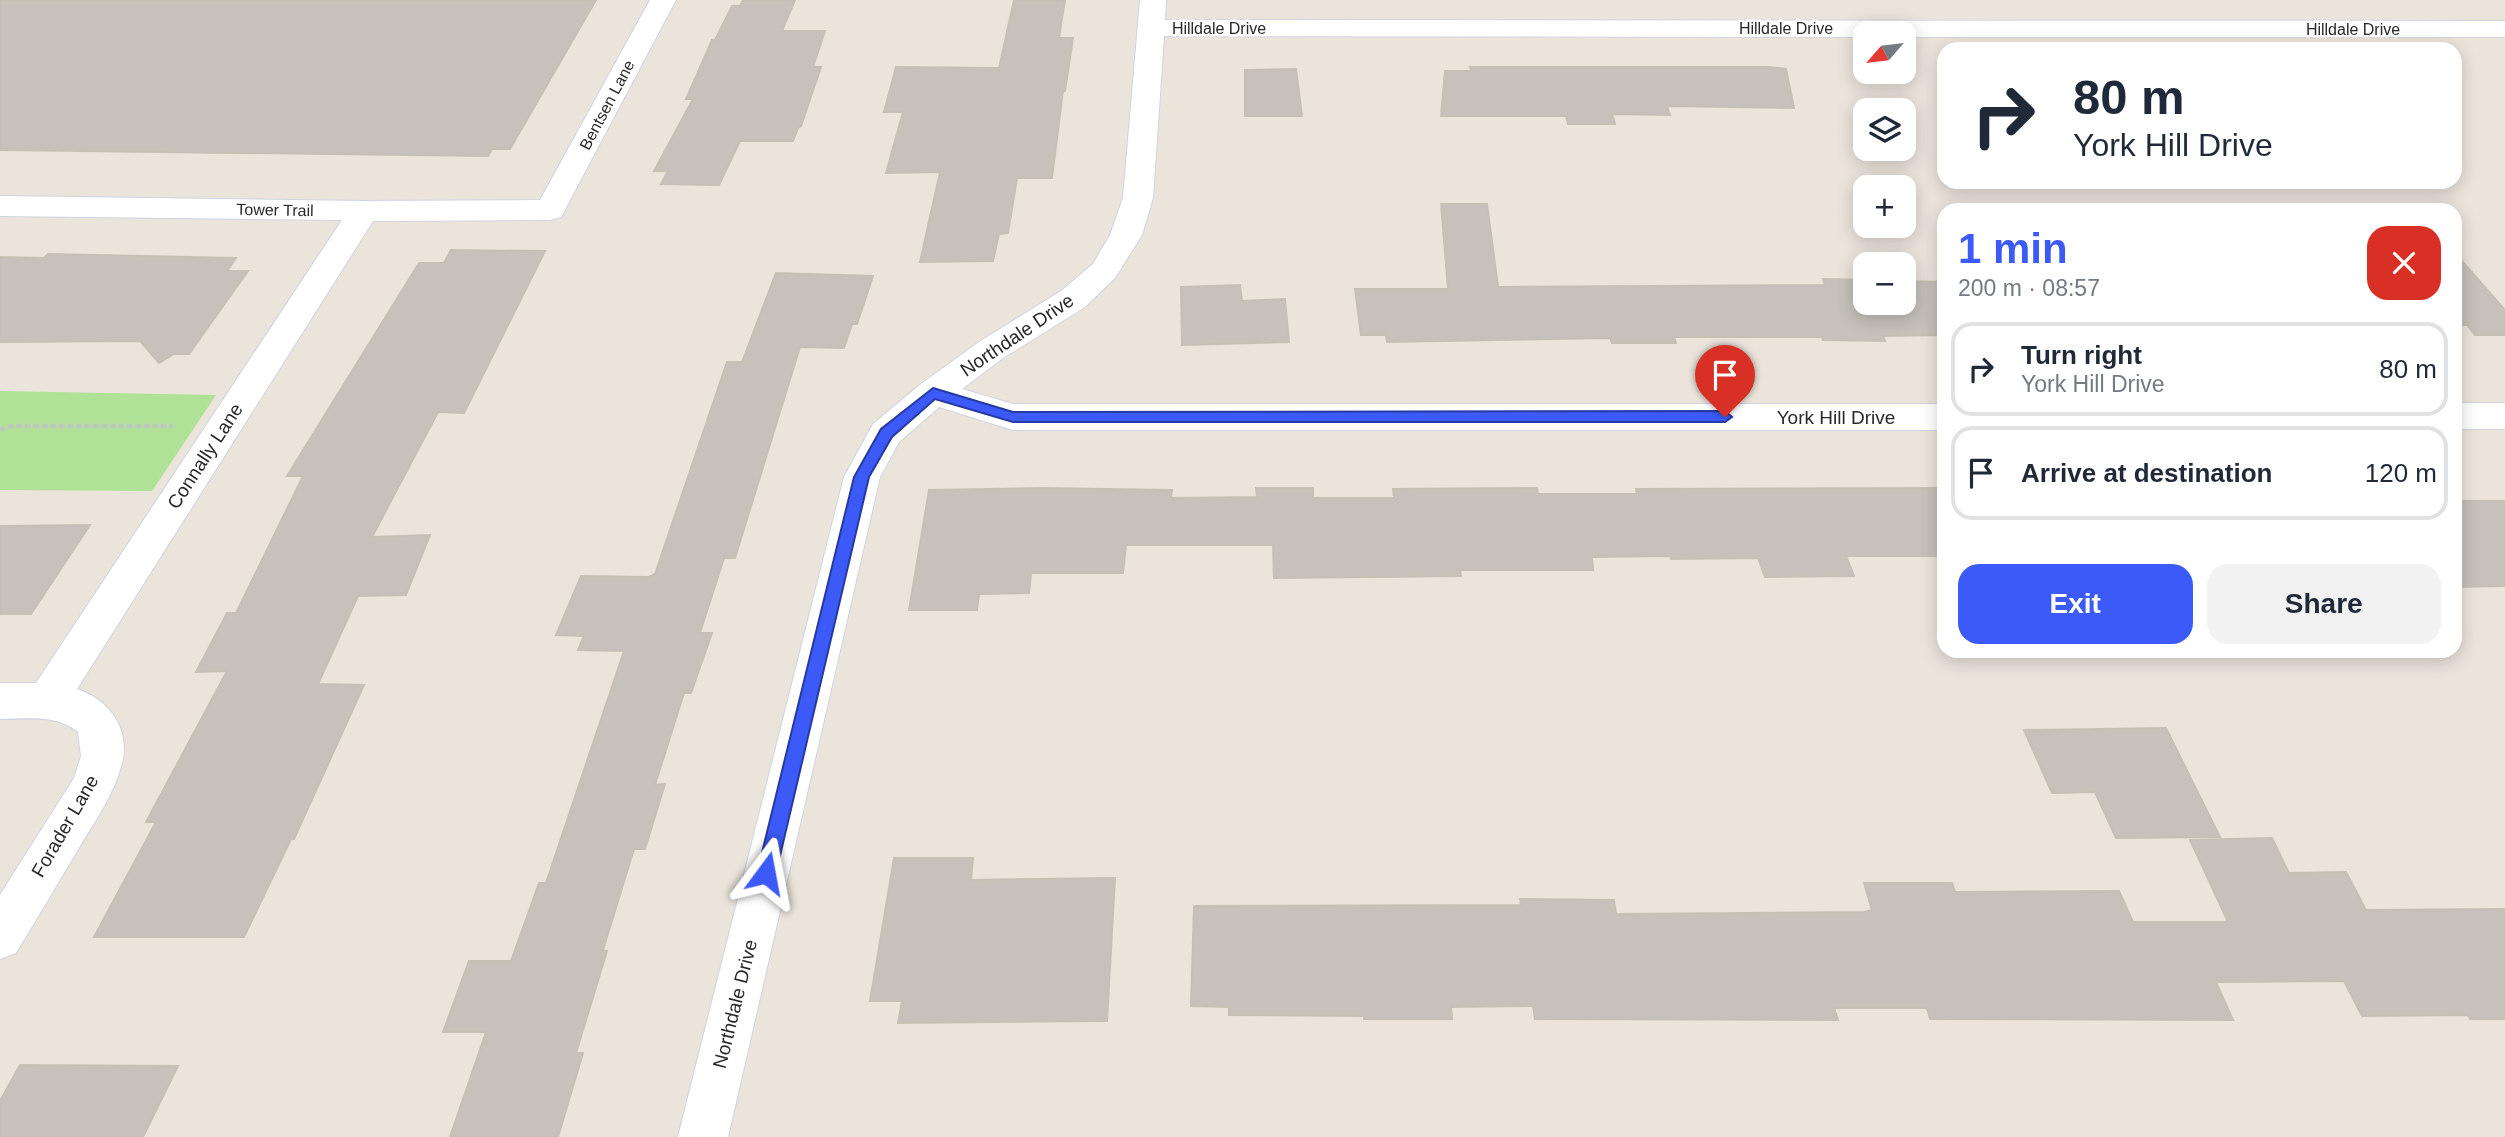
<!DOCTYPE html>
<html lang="en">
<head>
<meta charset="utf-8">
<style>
  body { margin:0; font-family:Helvetica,sans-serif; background:#f2f2f3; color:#1f2937; height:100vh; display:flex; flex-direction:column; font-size:26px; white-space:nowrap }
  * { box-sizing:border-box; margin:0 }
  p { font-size:23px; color:#747a83 }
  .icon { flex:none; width:38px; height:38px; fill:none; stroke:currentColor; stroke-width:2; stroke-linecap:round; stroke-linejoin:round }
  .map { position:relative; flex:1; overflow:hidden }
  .panel { position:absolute; left:1937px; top:203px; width:525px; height:455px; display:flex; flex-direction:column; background:#fff; border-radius:21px; box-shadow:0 4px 18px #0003 }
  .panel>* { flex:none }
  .guide { position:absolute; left:1937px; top:42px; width:525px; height:147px; border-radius:21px; box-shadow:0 4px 18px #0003; background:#fff; color:#1f2937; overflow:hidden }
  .needle { width:46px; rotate:242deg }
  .buttons { position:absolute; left:1853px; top:21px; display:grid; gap:14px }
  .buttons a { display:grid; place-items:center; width:63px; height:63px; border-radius:14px; background:#fff; box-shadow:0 4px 18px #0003; font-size:35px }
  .pin { position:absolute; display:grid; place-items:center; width:60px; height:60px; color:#fff; margin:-72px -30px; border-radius:50% 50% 50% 0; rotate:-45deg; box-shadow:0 0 7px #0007 }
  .pin .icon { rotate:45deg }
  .me { position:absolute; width:77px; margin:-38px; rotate:13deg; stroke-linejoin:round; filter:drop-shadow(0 0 5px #0008) }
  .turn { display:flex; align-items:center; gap:24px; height:147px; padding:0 21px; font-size:32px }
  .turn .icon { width:91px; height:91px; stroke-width:2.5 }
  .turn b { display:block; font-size:49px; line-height:60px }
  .round { display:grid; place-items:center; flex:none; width:74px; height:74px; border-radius:21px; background:#f2f2f3 }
  .summary { display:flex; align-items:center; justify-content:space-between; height:119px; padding:0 21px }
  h1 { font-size:42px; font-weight:700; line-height:52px; color:#3c5af7 }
  .button { display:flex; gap:14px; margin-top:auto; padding:14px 21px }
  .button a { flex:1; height:80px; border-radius:21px; background:#3c5af7; color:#fff; font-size:28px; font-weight:700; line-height:80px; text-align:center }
  .button a+a { background:#f2f2f3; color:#1f2937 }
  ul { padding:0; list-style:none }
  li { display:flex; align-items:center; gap:21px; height:94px; margin:0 14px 10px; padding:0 7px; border:4px solid #e0e1e3; border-radius:21px }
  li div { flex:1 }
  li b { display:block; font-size:26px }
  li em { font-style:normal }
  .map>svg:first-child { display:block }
  .green { fill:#afe197 }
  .building { fill:#c6c1ba; stroke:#c6c0b4; stroke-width:2 }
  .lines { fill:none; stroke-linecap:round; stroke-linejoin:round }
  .street-casing { stroke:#d0d3e2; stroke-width:2 }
  .path { stroke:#c3c3c3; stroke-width:4.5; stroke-dasharray:5 3.5; stroke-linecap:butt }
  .street { fill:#fff; fill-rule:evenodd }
  .route { fill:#3c5af7; stroke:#273aa1; stroke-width:2 }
  .labels { text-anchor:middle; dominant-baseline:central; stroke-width:5; stroke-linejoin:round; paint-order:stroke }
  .far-street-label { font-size:16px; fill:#292929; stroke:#fff }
  .street-label { font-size:19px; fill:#292929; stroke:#fff }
</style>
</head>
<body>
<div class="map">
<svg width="2505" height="1137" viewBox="0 0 2505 1137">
  <rect width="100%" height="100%" fill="#ebe4db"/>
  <path class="green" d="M0 391 216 395 152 491 0 490Z"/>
  <g class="building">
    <path d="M0 0H596L510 149H492L488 156 0 150Z"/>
    <path d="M743 0H795L782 31H825L813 67H821L801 126 798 128 793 141H740L719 185 661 184 668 171H654L693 99H686L712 40H715L732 6H740Z"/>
    <path d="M1014 0H1065L1059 38H1073L1065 91H1063L1052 178H1017L1008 233 999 234 993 261 920 262 940 172 886 173 903 112H884L896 67 999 68Z"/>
    <path d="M1470 67H1769L1786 69 1794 108 1667 106 1670 115 1612 114 1615 124H1568L1566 116H1441L1445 71H1471Z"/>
    <path d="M1296 69 1302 116H1245V70Z"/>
    <path d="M1441 204H1487L1498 287 1825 285 1823 279 1866 280V303H1904V281L1944 282V335L1883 336 1885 341 1823 340 1822 337H1674L1676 343H1612L1610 338 1387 342 1386 335H1361L1355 289H1448Z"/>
    <path d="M451 250 545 251 464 413 438 412 372 537 430 535 406 595 358 596 318 684 364 685 294 839H291L244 937H94L156 822H146L227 671 196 672 227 613H236L303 476H287L419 263H444Z"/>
    <path d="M2455 253 2505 310V335H2475L2467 325H2455Z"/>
    <path d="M48 254 236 258 227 271H248L189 354H174L159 363 140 341 0 342V257L44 258Z"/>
    <path d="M776 273 873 276 857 324H852L844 348 800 347 735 558H724L700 633H712L691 693H684L655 785 665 784 645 849H634L603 950 607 951 576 1053H583L558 1137H450L486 1032H443L469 961H511L539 883H546L624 651 578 650 584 636 556 635 581 576 649 577 655 574 727 362H742Z"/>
    <path d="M1240 285 1242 301 1285 299 1289 342 1182 345 1181 287Z"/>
    <path d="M1043 488 1172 490 1171 498 1257 497 1256 488H1313V498H1394L1393 489 1537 488 1538 494H1637L1636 489 1944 488V556H1846L1854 576 1765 577 1758 558 1671 559 1670 556 1592 557 1593 570H1460L1461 576 1274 578 1273 545H1126L1123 573H1031L1029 593 979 594 977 610H909L929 490Z"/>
    <path d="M2455 501H2505V586L2455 587Z"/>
    <path d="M90 525 31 614H0V526Z"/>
    <path d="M2166 728 2220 837 2116 838 2095 792 2052 793 2024 730Z"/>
    <path d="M2272 838 2289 873 2346 872 2366 910 2505 909V1019H2470L2468 1015 2362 1016 2344 981 2216 982 2233 1020 1930 1019 1927 1008H1834L1838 1020 1535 1019 1533 1006 1451 1007 1452 1019H1364V1016L1229 1015V1007L1191 1006 1194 906 1521 905 1520 899 1614 900 1616 914 1864 912 1872 910 1864 883H1952L1955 892 2119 891 2133 922H2228L2190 840Z"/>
    <path d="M894 858H973L971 880 1115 878 1107 1021 898 1023 902 1001H870Z"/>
    <path d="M20 1065 178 1066 143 1137H0V1101Z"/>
  </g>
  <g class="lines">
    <defs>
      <g id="street">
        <path d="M650 0H676L561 217 550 220 373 221 77 689C107 699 129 726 123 759 116 791 97 818 80 846 59 881 38 917 16 953L0 959V895L74 778 81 756 78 732C56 714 27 719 0 719V683H36L342 220 0 216V196L364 201 540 200Z"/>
        <path d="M1140 0H1166L1165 20 2505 21V37H1904V33H1866V37L1164 36 1153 198 1142 235 1115 278 1085 307 1003 358 962 389 1013 404H1944V430H1013L939 407 899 442 880 477 728 1137H678L844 477 873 424 921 384 979 342 1061 291 1093 264 1110 235 1123 198Z"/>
        <rect x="2455" y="403" width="50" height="26"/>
      </g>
    </defs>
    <use href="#street" class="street-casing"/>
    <path class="path" d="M0 429 13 426H173"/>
    <use href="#street" class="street"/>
  </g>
  <path class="route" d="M933 388 1013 412 1725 411 1732 417 1725 422H1013L935 399 892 437 869 477 776 873 773 879 766 882 760 879 757 873 854 477 881 429Z"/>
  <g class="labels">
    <g class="far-street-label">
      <text x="1219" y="28">Hilldale Drive</text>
      <text x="1786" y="28">Hilldale Drive</text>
      <text x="2353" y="29">Hilldale Drive</text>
      <text transform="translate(607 105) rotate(-62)">Bentsen Lane</text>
      <text transform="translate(275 210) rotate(1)">Tower Trail</text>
    </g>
    <g class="street-label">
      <text transform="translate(1017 335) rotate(-34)">Northdale Drive</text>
      <text x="1836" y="417">York Hill Drive</text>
      <text transform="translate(205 456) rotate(-57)">Connally Lane</text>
      <text transform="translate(65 826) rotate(-60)">Forader Lane</text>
      <text transform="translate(735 1004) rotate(-76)">Northdale Drive</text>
    </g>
  </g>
</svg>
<div class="buttons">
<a><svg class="needle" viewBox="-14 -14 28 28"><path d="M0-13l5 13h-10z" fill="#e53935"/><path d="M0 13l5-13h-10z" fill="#747a83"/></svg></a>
<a><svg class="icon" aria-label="layers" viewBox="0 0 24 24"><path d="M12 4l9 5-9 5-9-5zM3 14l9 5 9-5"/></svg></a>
<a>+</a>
<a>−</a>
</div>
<div class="pin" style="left:1725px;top:417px;background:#d93025"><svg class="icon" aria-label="arrive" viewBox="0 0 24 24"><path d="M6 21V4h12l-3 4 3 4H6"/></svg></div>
<svg class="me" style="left:766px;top:873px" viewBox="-20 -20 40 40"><path d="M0-17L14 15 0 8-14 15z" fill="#3c5af7" stroke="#fff" stroke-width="4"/></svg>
<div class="guide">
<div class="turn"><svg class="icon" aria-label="right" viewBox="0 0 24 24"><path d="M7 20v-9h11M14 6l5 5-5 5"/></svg><div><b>80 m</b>York Hill Drive</div></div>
</div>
<section class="panel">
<div class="summary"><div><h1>1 min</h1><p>200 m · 08:57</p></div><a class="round" style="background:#d93025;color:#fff"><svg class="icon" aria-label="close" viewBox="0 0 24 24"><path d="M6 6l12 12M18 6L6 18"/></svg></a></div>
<ul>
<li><svg class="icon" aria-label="right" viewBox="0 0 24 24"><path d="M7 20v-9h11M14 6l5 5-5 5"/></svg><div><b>Turn right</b><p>York Hill Drive</p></div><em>80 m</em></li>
<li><svg class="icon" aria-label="arrive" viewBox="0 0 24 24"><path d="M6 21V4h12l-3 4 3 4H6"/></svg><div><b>Arrive at destination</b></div><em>120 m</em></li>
</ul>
<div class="button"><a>Exit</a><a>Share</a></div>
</section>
</div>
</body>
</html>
